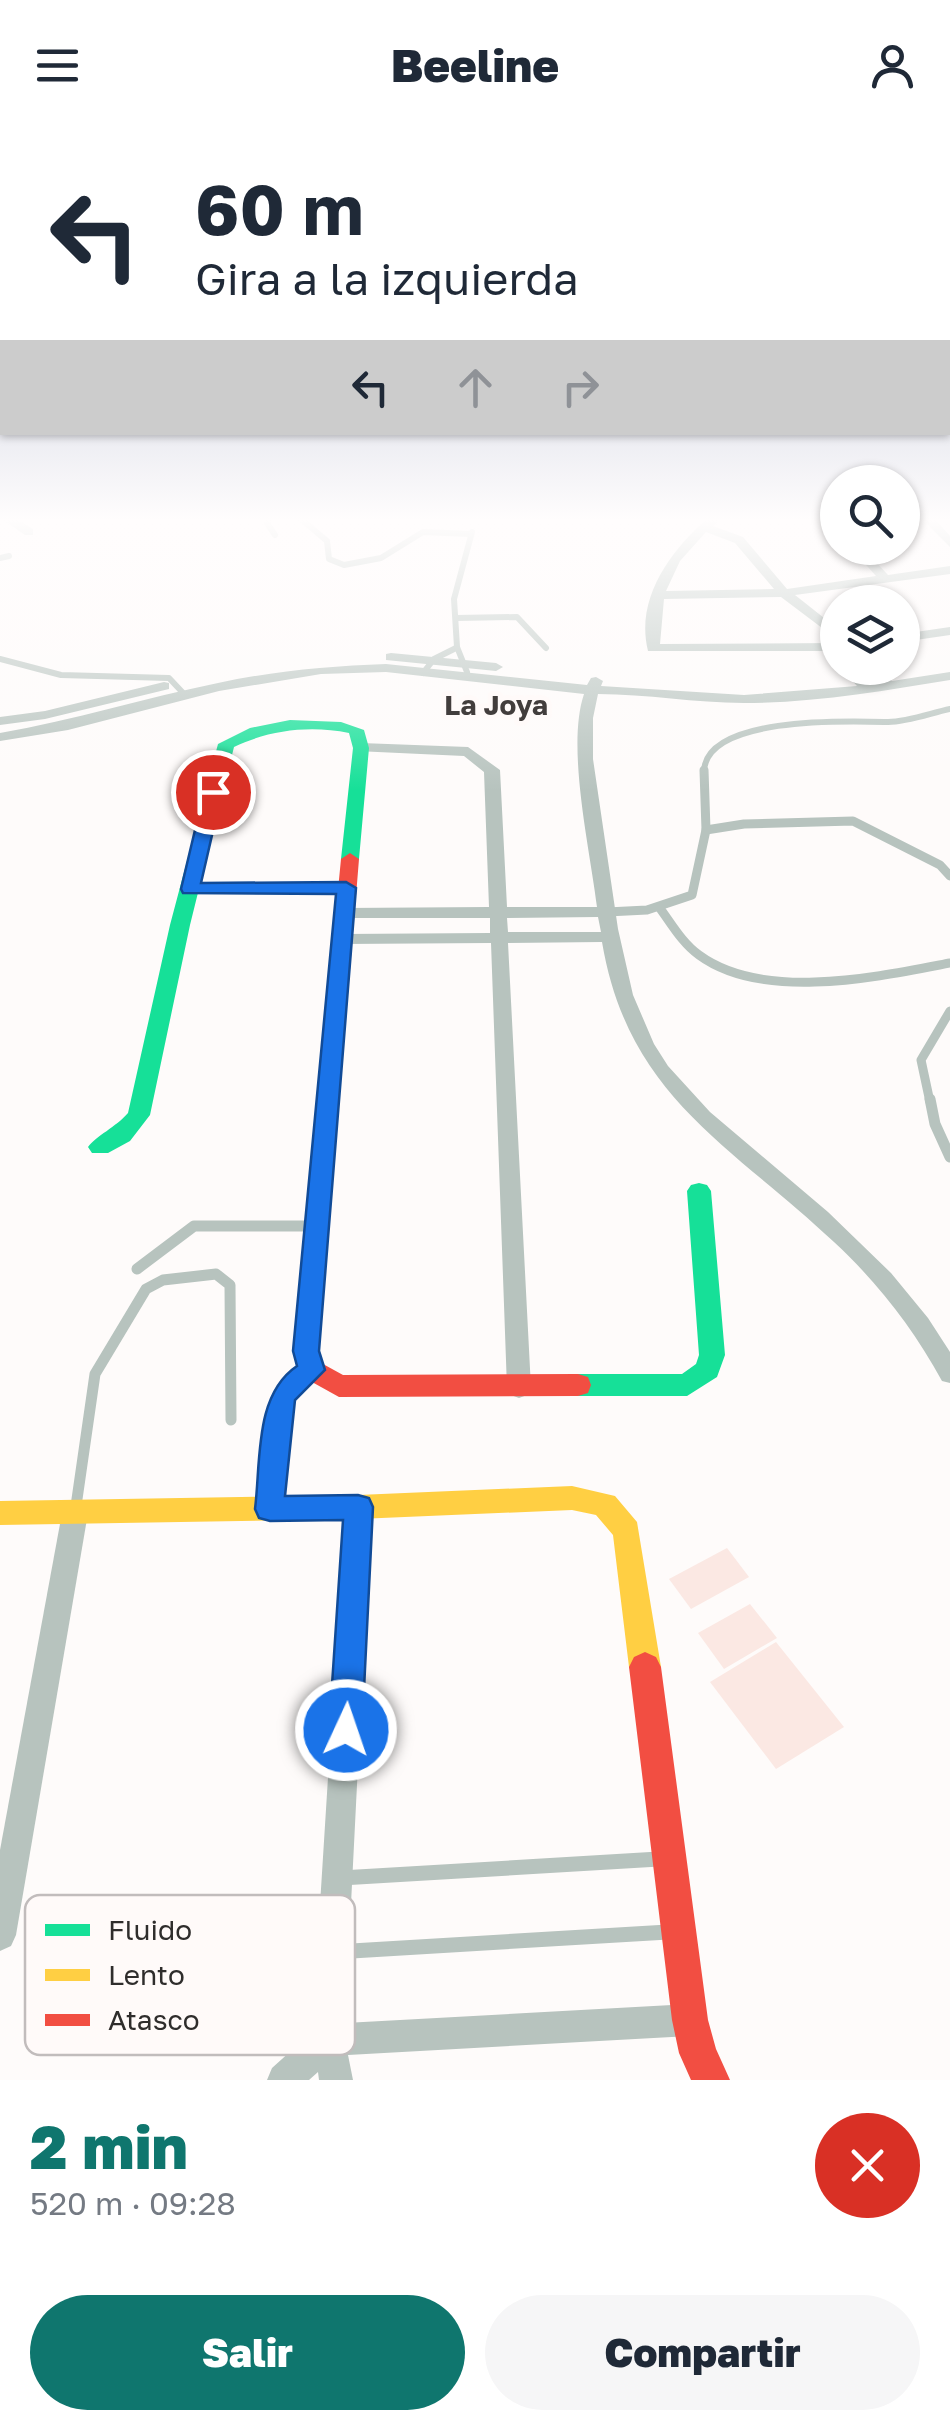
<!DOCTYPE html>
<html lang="es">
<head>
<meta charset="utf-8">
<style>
  body { margin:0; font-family:"Golos Text",sans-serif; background:#f6f6f7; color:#1f2937; height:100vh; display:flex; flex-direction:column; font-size:38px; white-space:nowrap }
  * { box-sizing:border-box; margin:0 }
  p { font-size:32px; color:#747a83 }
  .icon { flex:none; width:55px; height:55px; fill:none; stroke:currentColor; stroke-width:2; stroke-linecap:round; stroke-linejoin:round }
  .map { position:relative; height:1950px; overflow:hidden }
  .side { display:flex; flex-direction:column; background:#fff; flex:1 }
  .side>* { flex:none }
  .banner { position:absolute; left:0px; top:0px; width:950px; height:305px; box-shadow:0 2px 8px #0004; background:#fff; color:#1f2937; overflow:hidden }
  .fabs { position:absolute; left:820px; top:335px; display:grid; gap:20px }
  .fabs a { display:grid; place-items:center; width:100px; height:100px; border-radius:50%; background:#fff; box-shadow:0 2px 8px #0004; font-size:50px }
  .pin { position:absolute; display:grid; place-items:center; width:85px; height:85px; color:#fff; margin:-42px; border:5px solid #fff; border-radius:50%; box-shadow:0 2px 10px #0007 }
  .me { position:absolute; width:110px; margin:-55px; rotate:3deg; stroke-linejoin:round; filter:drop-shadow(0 0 8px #0008) }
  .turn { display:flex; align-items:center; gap:35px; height:210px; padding:0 30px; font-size:45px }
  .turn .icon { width:130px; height:130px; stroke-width:2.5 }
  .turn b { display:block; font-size:70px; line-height:85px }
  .lanes { display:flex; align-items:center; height:95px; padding:0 30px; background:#0003; justify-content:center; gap:50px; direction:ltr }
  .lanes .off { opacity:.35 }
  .round { display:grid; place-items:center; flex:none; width:105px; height:105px; border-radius:52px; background:#f6f6f7 }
  .overview { display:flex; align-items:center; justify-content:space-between; height:170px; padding:0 30px }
  h1 { font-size:60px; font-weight:800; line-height:75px; color:#0f766e }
  .button { display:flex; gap:20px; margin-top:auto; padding:20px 30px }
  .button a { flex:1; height:115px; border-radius:60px; background:#0f766e; color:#fff; font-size:40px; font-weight:800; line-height:115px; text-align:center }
  .button a+a { background:#f6f6f7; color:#1f2937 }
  header { display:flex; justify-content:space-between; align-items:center; height:130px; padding:0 30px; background:#fff; font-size:45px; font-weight:800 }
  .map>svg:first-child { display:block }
  .green { fill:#fbe8e3 }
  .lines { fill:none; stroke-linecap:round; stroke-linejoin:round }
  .lane-far3 { stroke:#b7c3be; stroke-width:6 }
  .lane-far2 { stroke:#b7c3be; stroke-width:9 }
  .lane-far1 { stroke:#b7c3be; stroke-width:11 }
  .lane { stroke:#b7c3be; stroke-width:15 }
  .street { fill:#b7c3be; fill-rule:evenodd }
  .fast { fill:#16e098; fill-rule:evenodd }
  .slow { fill:#ffcf43; fill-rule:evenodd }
  .jam { fill:#f24e42; fill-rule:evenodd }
  .route { fill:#1a73e8; stroke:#114b97; stroke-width:2.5 }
  .labels { text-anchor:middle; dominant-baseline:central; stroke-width:10; stroke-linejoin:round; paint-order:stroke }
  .far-neighbourhood-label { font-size:28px; font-weight:bold; fill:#423d3c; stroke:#fffaf9 }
  .key { fill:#fffaf9; stroke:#c1bcbc; stroke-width:2.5 }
  .key-label { font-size:28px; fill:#2f2d2c }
</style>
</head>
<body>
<header><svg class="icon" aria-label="menu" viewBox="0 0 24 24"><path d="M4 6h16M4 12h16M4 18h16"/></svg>Beeline<svg class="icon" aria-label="person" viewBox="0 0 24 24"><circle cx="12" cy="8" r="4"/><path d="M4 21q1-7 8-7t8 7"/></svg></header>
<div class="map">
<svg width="950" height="1950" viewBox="0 0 950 1950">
  <rect width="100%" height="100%" fill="#fefbfa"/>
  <g class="green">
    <path d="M727 1418 749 1447 691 1479 669 1449Z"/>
    <path d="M750 1474 777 1508 724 1539 698 1503Z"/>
    <path d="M776 1512 844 1597 776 1639 710 1552Z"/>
  </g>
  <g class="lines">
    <g class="lane-far3">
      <path d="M269 388 267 393 275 405"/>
      <path d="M300 388 327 411 329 429 344 435 381 428 423 402 471 404"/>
      <path d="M0 428 9 426"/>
      <path d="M456 488 517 487 546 518"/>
      <path d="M0 529 61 545 169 548 185 565"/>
      <path d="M467 542 457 517 454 469 472 402"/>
      <path d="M423 543 434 529 456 518"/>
      <path d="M704 643C703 585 851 591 888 592 908 592 931 583 950 579"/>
    </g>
    <g class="lane-far2">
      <path d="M706 700 744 694 853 691 940 735 950 746"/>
      <path d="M659 777C671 793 682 813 699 825 763 872 877 847 950 833"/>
      <path d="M607 782 647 780 692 765 706 700 704 640"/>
      <path d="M930 972 921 930 950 881"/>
    </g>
    <g class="lane-far1">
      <path d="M930 969 935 994 950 1027"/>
      <path d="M137 1139 194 1096H310"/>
      <path d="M270 1375 282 1269 291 1255 307 1244"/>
      <path d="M76 1376 95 1244 146 1159 163 1150 216 1144 230 1155 231 1290"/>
    </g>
    <g class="lane">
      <path d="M341 1748 659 1729"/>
      <path d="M335 1822 668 1802"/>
    </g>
    <g class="street">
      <path d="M15 388 33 399V405H25L2 389Z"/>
      <path d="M708 388H721L713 396 743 407 787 459 876 446 851 418H863L888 445 950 436V444L795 465 838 499V510L781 467 664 469 660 514 838 513V521H648C635 469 670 421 708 388ZM706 402 735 413 774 459 666 461 680 431Z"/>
      <path d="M823 388H836L838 400Z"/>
      <path d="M921 388H934L950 406V417Z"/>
      <path d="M950 497V505L902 512V504Z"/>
      <path d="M391 523 496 533 503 537 496 541 386 530V524Z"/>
      <path d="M386 534 587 555 591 548 596 547 603 551 601 556 744 565 857 556 841 538H855L870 554 878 553 864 538H878L892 551 950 542V550C882 561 814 573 744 573 695 573 647 564 598 564L593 588V629L618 799 633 865 654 914 668 936 710 982 828 1082 891 1143 928 1188 950 1222V1253L942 1251C913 1198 878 1153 834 1112 731 1015 628 967 602 812L508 813 531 1258 527 1265 519 1268 511 1265 507 1258 491 813 342 814 333 809 342 804 490 803V788H344L335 783 344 778 489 777 484 642 464 626 356 621 353 618 361 613 468 617 500 640 507 777H597C590 719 566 617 584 564L386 542 321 544 219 561 68 600 0 611V603C75 590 144 568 218 553 274 541 329 536 386 534ZM598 787 601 802H508L507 788Z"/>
      <path d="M164 552 169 553V559L45 589 0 595V587L45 581Z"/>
      <path d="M346 753 352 754V762L190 764 181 759 190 754Z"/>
      <path d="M358 1366 367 1369 371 1377 345 1893 690 1874 702 1878 706 1890 702 1902 690 1906 348 1925 353 1950H319L318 1942 309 1950H267L272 1938 312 1902 345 1377 349 1369Z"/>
      <path d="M75 1372 84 1375 88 1383 16 1805 11 1816 0 1821V1720L62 1383 66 1375Z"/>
    </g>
    <g class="fast">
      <path d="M290 590 341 592 364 600 369 618 359 729 350 735 341 729 353 618 349 603C310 595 269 600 234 617L190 795 150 985 130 1011 108 1023H92L88 1017C96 1006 116 997 128 983L170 795 218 614 250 598Z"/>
      <path d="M699 1053 707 1055 711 1061 725 1225 717 1247 687 1266H578L568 1263 565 1255 568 1247 578 1244H682L696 1234 699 1225 687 1061 691 1055Z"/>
    </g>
    <path class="slow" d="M572 1356 615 1366 637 1392 661 1537 656 1547 645 1552 634 1547 629 1537 613 1405 596 1385 572 1380 358 1389 0 1395V1371L358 1365Z"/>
    <g class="jam">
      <path d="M350 723 359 729 319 1221 323 1234 343 1245 578 1244 588 1247 591 1255 588 1263 578 1266 339 1267 303 1247 293 1221 341 729Z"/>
      <path d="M645 1522 656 1527 661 1537 708 1890 716 1919 730 1950H691L679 1923 672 1890 629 1537 634 1527Z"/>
    </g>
  </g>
  <linearGradient id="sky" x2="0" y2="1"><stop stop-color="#a8b1cb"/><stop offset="0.59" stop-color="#fffdfd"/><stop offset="1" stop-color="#fffdfd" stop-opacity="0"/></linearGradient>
  <rect width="950" height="661" fill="url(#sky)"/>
  <path class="route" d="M213 657 222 662 201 753 346 752 356 758 319 1221 325 1240 295 1270 285 1366 358 1365 369 1368 373 1377 362 1600 357 1611 346 1615 334 1611 329 1600 343 1390 270 1391 259 1388 255 1379C261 1331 254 1265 297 1236L293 1221 336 764 183 763 181 759 204 662Z"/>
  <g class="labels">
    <g class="far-neighbourhood-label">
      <text x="496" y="574">La Joya</text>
    </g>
  </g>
  <rect x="25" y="1765" width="330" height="160" rx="15" class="key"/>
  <rect x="45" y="1794" width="45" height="12" fill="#16e098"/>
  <rect x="45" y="1839" width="45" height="12" fill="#ffcf43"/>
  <rect x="45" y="1884" width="45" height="12" fill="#f24e42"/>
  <g class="key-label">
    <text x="108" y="1810">Fluido</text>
    <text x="108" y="1855">Lento</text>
    <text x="108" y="1900">Atasco</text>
  </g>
</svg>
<div class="fabs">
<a><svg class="icon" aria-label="search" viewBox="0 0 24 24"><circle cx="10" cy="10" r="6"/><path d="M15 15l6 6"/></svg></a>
<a><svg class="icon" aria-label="layers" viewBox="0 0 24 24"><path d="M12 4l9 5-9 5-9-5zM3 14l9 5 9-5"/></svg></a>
</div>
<div class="pin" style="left:213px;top:662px;background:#d93025"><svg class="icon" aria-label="arrive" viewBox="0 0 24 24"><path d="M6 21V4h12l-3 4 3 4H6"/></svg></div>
<svg class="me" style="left:346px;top:1600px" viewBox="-20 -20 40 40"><circle r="17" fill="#1a73e8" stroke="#fff" stroke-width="3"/><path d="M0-11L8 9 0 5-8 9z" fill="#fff"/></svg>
<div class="banner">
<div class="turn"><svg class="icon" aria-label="left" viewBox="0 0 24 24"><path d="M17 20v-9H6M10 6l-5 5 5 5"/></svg><div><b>60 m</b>Gira a la izquierda</div></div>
<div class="lanes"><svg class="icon" aria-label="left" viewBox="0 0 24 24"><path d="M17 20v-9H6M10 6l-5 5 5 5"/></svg><svg class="icon off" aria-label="ahead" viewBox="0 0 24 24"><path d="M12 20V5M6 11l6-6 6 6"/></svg><svg class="icon off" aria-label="right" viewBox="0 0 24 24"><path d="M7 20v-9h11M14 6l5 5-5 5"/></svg></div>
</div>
</div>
<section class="side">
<div class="overview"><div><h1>2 min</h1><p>520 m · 09:28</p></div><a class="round" style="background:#d93025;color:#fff"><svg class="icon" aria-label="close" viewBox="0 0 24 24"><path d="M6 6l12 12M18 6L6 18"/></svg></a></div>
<div class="button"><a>Salir</a><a>Compartir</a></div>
</section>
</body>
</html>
